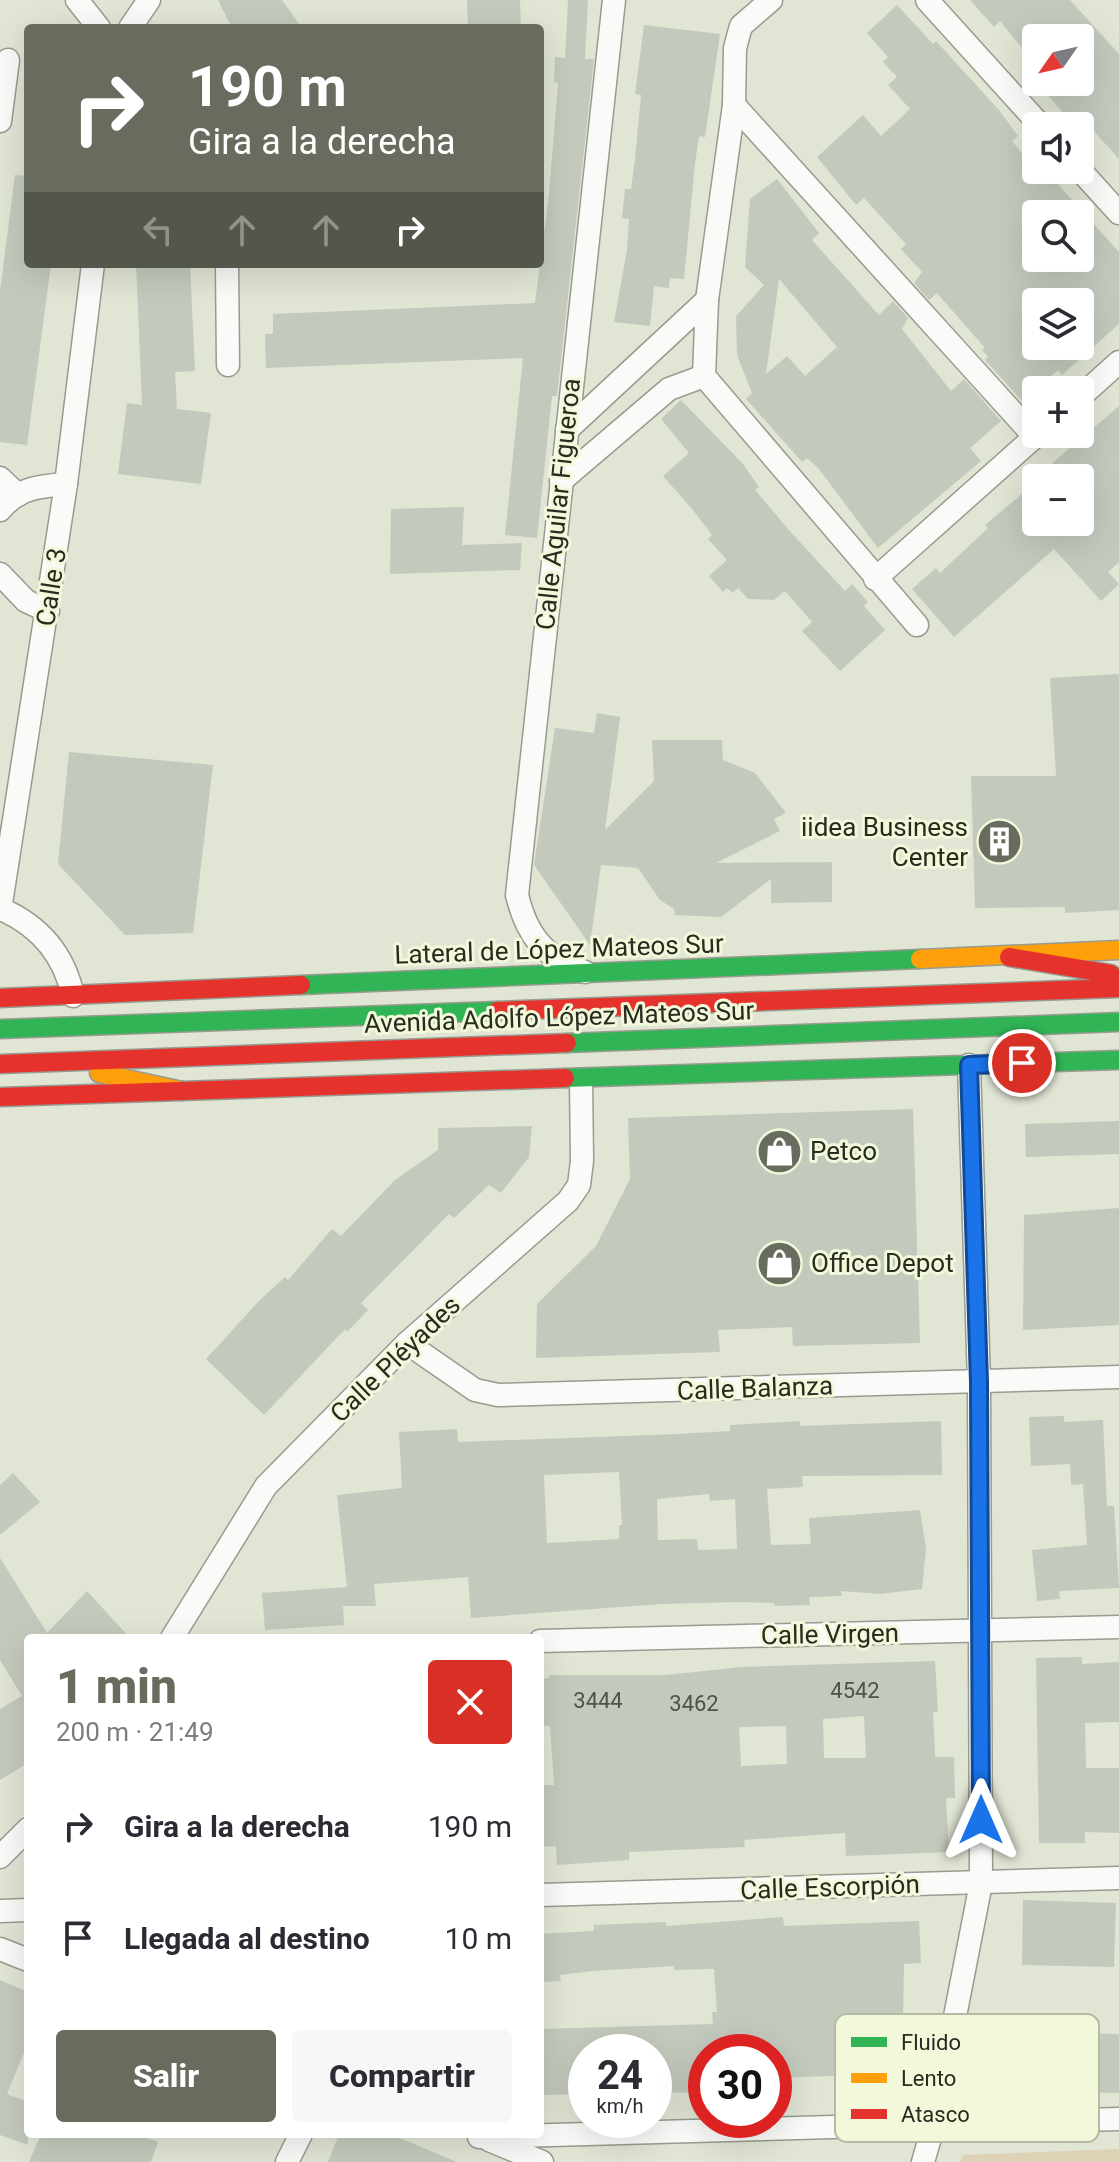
<!DOCTYPE html>
<html lang="es">
<head>
<meta charset="utf-8">
<style>
  body { margin:0; font-family:Roboto,sans-serif; background:#f7f7f7; color:#2b2b33; height:100vh; display:flex; flex-direction:column; font-size:30px; white-space:nowrap }
  * { box-sizing:border-box; margin:0 }
  p { font-size:26px; color:#7c7c81 }
  .icon { flex:none; width:44px; height:44px; fill:none; stroke:currentColor; stroke-width:2; stroke-linecap:round; stroke-linejoin:round }
  .map { position:relative; flex:1; overflow:hidden }
  .details { position:absolute; left:24px; top:1634px; width:520px; height:504px; display:flex; flex-direction:column; background:#fff; border-radius:8px; box-shadow:0 8px 32px #0002 }
  .details>* { flex:none }
  .hud { position:absolute; left:24px; top:24px; width:520px; height:244px; border-radius:8px; box-shadow:0 8px 32px #0002; background:#686c5e; color:#fff; overflow:hidden }
  .needle { width:52px; rotate:236deg }
  .fabs { position:absolute; left:1022px; top:24px; display:grid; gap:16px }
  .fabs a { display:grid; place-items:center; width:72px; height:72px; border-radius:8px; background:#fff; box-shadow:0 8px 32px #0002; font-size:40px }
  .speed { position:absolute; left:568px; top:2034px; display:flex; gap:16px; font-size:40px; font-weight:700; text-align:center }
  .speed>* { display:grid; place-content:center; width:104px; height:104px; border-radius:50%; background:#fff; box-shadow:0 8px 32px #0002; line-height:1 }
  .speed small { font-size:20px; font-weight:400 }
  .speed .limit { border:12px solid #d22; background:#fff; color:#111 }
  .pin { position:absolute; display:grid; place-items:center; width:68px; height:68px; color:#fff; margin:-34px; border:4px solid #fff; border-radius:50%; box-shadow:0 2px 8px #0007 }
  .me { position:absolute; width:88px; margin:-44px; rotate:0deg; stroke-linejoin:round; filter:drop-shadow(0 0 6px #0008) }
  .turn { display:flex; align-items:center; gap:28px; height:168px; padding:0 32px; font-size:36px }
  .turn .icon { width:104px; height:104px; stroke-width:2.5 }
  .turn b { display:block; font-size:56px; line-height:68px }
  .lanes { display:flex; align-items:center; height:76px; padding:0 32px; background:#0003; justify-content:center; gap:40px; direction:ltr }
  .lanes .off { opacity:.35 }
  .round { display:grid; place-items:center; flex:none; width:84px; height:84px; border-radius:8px; background:#f7f7f7 }
  .headline { display:flex; align-items:center; justify-content:space-between; height:136px; padding:0 32px }
  h1 { font-size:48px; font-weight:800; line-height:60px; color:#686c5e }
  .action { display:flex; gap:16px; margin-top:auto; padding:16px 32px }
  .action a { flex:1; height:92px; border-radius:8px; background:#686c5e; color:#fff; font-size:32px; font-weight:800; line-height:92px; text-align:center }
  .action a+a { background:#f7f7f7; color:#2b2b33 }
  ul { padding:0; list-style:none }
  li { display:flex; align-items:center; gap:24px; height:112px; padding:0 32px }
  li div { flex:1 }
  li b { display:block; font-size:30px }
  li em { font-style:normal }
  .map>svg:first-child { display:block }
  .green { fill:#ddd1b6 }
  .building { fill:#c3cabd; fill-rule:evenodd }
  .lines { fill:none; stroke-linecap:round; stroke-linejoin:round }
  .street-casing { stroke:#989b8f; stroke-width:25 }
  .fast-casing { stroke:#989b8f; stroke-width:21 }
  .slow-casing { stroke:#989b8f; stroke-width:21 }
  .jam-casing { stroke:#989b8f; stroke-width:21 }
  .street { stroke:#fafbf9; stroke-width:22 }
  .fast { stroke:#30b455; stroke-width:18 }
  .slow { stroke:#ff9f0a; stroke-width:18 }
  .jam { stroke:#e5322d; stroke-width:18 }
  .route-casing { stroke:#114b97; stroke-width:20 }
  .route { stroke:#1a73e8; stroke-width:14 }
  .labels { text-anchor:middle; dominant-baseline:central; stroke-width:6; stroke-linejoin:round; paint-order:stroke }
  .number-label { font-size:22px; fill:#4f5346 }
  .street-label { font-size:26px; fill:#282b1f; stroke:#f1f9da }
  .poi-label { font-size:26px; fill:#282b1f; stroke:#f1f9da; text-anchor:start }
  .key { fill:#f1f9da; stroke:#b5bba2; stroke-width:2 }
  .key-label { font-size:22px; fill:#282b1f }
</style>
</head>
<body>
<div class="map">
<svg width="1119" height="2162" viewBox="0 0 1119 2162">
  <rect width="100%" height="100%" fill="#e0e5d4"/>
  <path class="green" d="M1119 2149V2162H960L963 2155Z"/>
  <g class="building">
    <path d="M218 0H282L302 28H232Z"/>
    <path d="M467 0H520L521 28H468Z"/>
    <path d="M568 0H588L585 59H594L557 396H552L537 538 505 535 523 358 266 368 265 334H273V314L535 303 549 194 558 83 554 82 555 57 565 58Z"/>
    <path d="M970 0H1070L1119 54V159L1083 119 1075 126 1036 82H1080V38H1036V65L1000 21 994 27Z"/>
    <path d="M897 5 933 44 936 41 999 110 1018 136 1012 141 1036 170H1045L1119 252V324L1062 375 1058 370 1022 401 985 360 988 357 982 350 985 348 937 293 929 300 914 283 922 272 901 249 906 244 864 198 856 205 817 157 863 115 881 136 910 109 888 85 897 77 883 62 888 57 867 33ZM1036 214H1080V258H1036ZM1036 302H1080V346H1036Z"/>
    <path d="M644 25 720 34 705 137 699 136 695 163 684 279 670 278 669 288 654 286 650 326 614 322 627 250 629 219 622 218 625 189H631L635 159 641 95 635 94Z"/>
    <path d="M15 175 28 176V264H51L27 445 0 442V291Z"/>
    <path d="M777 179 819 233 812 240 879 315 893 301 908 318 902 329 951 391 964 379 1001 421 970 448 981 461 878 548 819 469 807 458 802 462 746 399 752 393 737 355 736 316 764 285 745 267 750 199ZM779 279 837 347 805 376 787 356 766 374Z"/>
    <path d="M136 264H190L195 371 175 372 177 409 211 413 201 484 118 474 127 403 142 405Z"/>
    <path d="M681 400 743 464 759 487 755 490 788 529 845 591 852 584 868 602 864 606 885 630 840 671 802 631 812 622 785 591 774 600 748 599 738 588 733 593 727 588 723 592 709 576 727 560 708 539 712 535 693 510 663 476 689 453 661 419Z"/>
    <path d="M1119 406V562L1108 572 1119 584 1101 601 1054 549 954 637 912 589 936 568 940 573 988 528 985 525 1036 482V522H1080V478H1035Z"/>
    <path d="M464 507 462 545 522 543 520 570 390 574 391 509Z"/>
    <path d="M1119 674V910L1065 913V907L975 908 971 776H1056L1050 678Z"/>
    <path d="M597 713 620 717 605 830 654 781 652 740H722L723 760 755 773 786 813 774 819 780 831 716 863 832 862V902L771 903V879L721 917 675 915 674 909 660 900 638 868 601 865 590 945 534 865 555 728 594 733Z"/>
    <path d="M69 752 213 765 193 933 125 935 58 864Z"/>
    <path d="M913 1109 920 1343 793 1346 792 1327 718 1330 720 1352 536 1358 537 1304 596 1246 630 1179 628 1118Z"/>
    <path d="M1119 1121V1154L1026 1157 1025 1124Z"/>
    <path d="M532 1126 529 1157 501 1193 489 1185 454 1218 449 1214 361 1303 368 1310 347 1332 345 1329 264 1415 206 1359 259 1301 285 1277 288 1280 332 1229 341 1236 395 1180 438 1150V1128Z"/>
    <path d="M1119 1208V1325L1023 1330 1024 1215Z"/>
    <path d="M1064 1416V1422L1103 1420 1107 1506H1114L1119 1588 1059 1591 1060 1599 1037 1601 1032 1550 1087 1545 1083 1484 1071 1485 1070 1464 1031 1466 1029 1417Z"/>
    <path d="M800 1421V1426L941 1421 942 1475 802 1476 803 1487 767 1489 771 1545 811 1544 809 1518 920 1510 926 1548 922 1589 880 1594 841 1591 842 1596 809 1597 810 1605 775 1606 774 1603 739 1602 661 1604 471 1618 468 1577 374 1584 376 1606H343L344 1625 265 1630 262 1593 347 1587 337 1495 402 1488 399 1432 457 1429 458 1442 678 1434 730 1431V1425ZM619 1472 622 1525H619V1539L547 1543 544 1475ZM709 1494 710 1501 735 1499 737 1549 698 1550 697 1539 658 1540 657 1499Z"/>
    <path d="M13 1473 40 1502 0 1535V1485Z"/>
    <path d="M0 1558 47 1633 87 1591 130 1638H28V1763L0 1780V1709L22 1696 0 1660Z"/>
    <path d="M1082 1657V1664L1119 1662V1722L1085 1723 1086 1768H1119V1833L1085 1832V1843H1039L1036 1658Z"/>
    <path d="M935 1661 938 1712H933L935 1757H954L955 1798H946L949 1852 846 1856 845 1833 744 1840 745 1847 629 1852V1860L557 1865 556 1846 540 1847V1785H554L550 1726H540V1678H549V1675H666L741 1667ZM864 1716 866 1758H824L823 1719ZM786 1726 787 1764 741 1766 739 1727Z"/>
    <path d="M1023 1900 1116 1903 1114 1967 1022 1965Z"/>
    <path d="M783 1917 784 1926 919 1921 921 1963 904 1964 902 2079 858 2082V2075L774 2078V2052H706V2093L654 2092V2052H586V2094L540 2095V2029L713 2024 712 2012H717L714 1969 674 1970V1966L593 1971 560 1975 561 1981 540 1982V1934L594 1931V1925L666 1922V1926Z"/>
    <path d="M0 1980 28 1992V2043L7 2094 28 2102V2145L0 2135Z"/>
    <path d="M1059 2033 1119 2034V2093L1027 2091 1026 2099 998 2098 999 2034Z"/>
    <path d="M41 2134H136L158 2142 151 2162H29Z"/>
    <path d="M339 2134H390L457 2162H328Z"/>
  </g>
  <g class="lines">
    <defs>
      <g id="street">
        <path d="M77 0 99 28"/>
        <path d="M771 0 741 26 735 48 734 105 707 300 704 376 917 625"/>
        <path d="M927 0 1041 126"/>
        <path d="M130 28 149 0"/>
        <path d="M734 105 1035 437"/>
        <path d="M0 121 8 60"/>
        <path d="M1080 170 1119 213"/>
        <path d="M227 264 228 365"/>
        <path d="M1080 397 1119 362"/>
        <path d="M567 430 707 300"/>
        <path d="M0 478 18 495"/>
        <path d="M561 481 669 389 704 376"/>
        <path d="M0 510C18 488 40 486 66 484"/>
        <path d="M0 574 26 601 48 611"/>
        <path d="M875 579 1038 434"/>
        <path d="M1 909C40 926 64 954 73 996"/>
        <path d="M0 910 66 484 93 264"/>
        <path d="M585 972C544 957 527 936 517 895L614 0"/>
        <path d="M407 1343 475 1390 498 1395 1119 1377"/>
        <path d="M172 1638 266 1486 407 1343 568 1201 579 1185 582 1161 581 1080"/>
        <path d="M540 1641 1119 1627"/>
        <path d="M0 1857 28 1829"/>
        <path d="M540 1895 1119 1878"/>
        <path d="M0 1911 28 1910"/>
        <path d="M0 1949 28 1960"/>
        <path d="M479 2137 1119 2119"/>
        <path d="M489 2140 542 2162"/>
        <path d="M287 2162 301 2134"/>
        <path d="M923 2162 934 2124 981 1883 979 1382 969 1065"/>
      </g>
      <g id="fast">
        <path d="M301 985 920 959"/>
        <path d="M0 1029 497 1011"/>
        <path d="M567 1043 1119 1022"/>
        <path d="M565 1078 1119 1060"/>
      </g>
      <g id="slow">
        <path d="M920 959 1119 950"/>
        <path d="M99 1073 182 1091"/>
      </g>
      <g id="jam">
        <path d="M1009 957 1111 974"/>
        <path d="M0 998 301 985"/>
        <path d="M497 1011 1119 988"/>
        <path d="M0 1064 567 1043"/>
        <path d="M0 1097 565 1078"/>
      </g>
    </defs>
    <use href="#street" class="street-casing"/>
    <use href="#fast" class="fast-casing"/>
    <use href="#slow" class="slow-casing"/>
    <use href="#jam" class="jam-casing"/>
    <use href="#street" class="street"/>
    <use href="#fast" class="fast"/>
    <use href="#slow" class="slow"/>
    <use href="#jam" class="jam"/>
  </g>
  <g class="lines">
    <defs>
      <path id="route" d="M981 1820 979 1382 969 1065 1022 1063"/>
    </defs>
    <use href="#route" class="route-casing"/>
    <use href="#route" class="route"/>
  </g>
  <defs>
    <symbol id="building-disc" viewBox="-11 -11 22 22"><circle r="9.5" fill="#686c5e" stroke="#f1f9da"/><path d="M-4-6H4V6H1V3H-1V6H-4ZM-2.5-4.3h1.7v1.8h-1.7ZM.8-4.3h1.7v1.8H.8ZM-2.5-1h1.7V.8h-1.7ZM.8-1h1.7V.8H.8Z" fill="#fff"/></symbol>
    <symbol id="shop-disc" viewBox="-11 -11 22 22"><circle r="9.5" fill="#686c5e" stroke="#f1f9da"/><path d="M-5-2.5h2.3a2.7 3.5 0 0 1 5.4 0H5L5.5 6h-11ZM-1.5-2.5h3a1.5 2.3 0 0 0-3 0Z" fill="#fff"/></symbol>
  </defs>
  <g fill-rule="evenodd">
    <use href="#building-disc" x="974" y="816" width="51" height="51"/>
    <use href="#shop-disc" x="754" y="1126" width="51" height="51"/>
    <use href="#shop-disc" x="754" y="1238" width="51" height="51"/>
  </g>
  <g class="labels">
    <g class="number-label">
      <text x="855" y="1690">4542</text>
      <text x="598" y="1700">3444</text>
      <text x="694" y="1703">3462</text>
    </g>
    <g class="street-label">
      <text transform="translate(558 504) rotate(-84)">Calle Aguilar Figueroa</text>
      <text transform="translate(51 587) rotate(-81)">Calle 3</text>
      <text transform="translate(559 949) rotate(-2)">Lateral de López Mateos Sur</text>
      <text transform="translate(559 1017) rotate(-2)">Avenida Adolfo López Mateos Sur</text>
      <text transform="translate(395 1359) rotate(-44)">Calle Pléyades</text>
      <text transform="translate(755 1388) rotate(-2)">Calle Balanza</text>
      <text transform="translate(830 1634) rotate(-1)">Calle Virgen</text>
      <text transform="translate(830 1887) rotate(-2)">Calle Escorpión</text>
    </g>
    <g class="poi-label">
      <text x="968" y="827" text-anchor="end">iidea Business<tspan x="968" dy="30">Center</tspan></text>
      <text x="810" y="1151">Petco</text>
      <text x="811" y="1263">Office Depot</text>
    </g>
  </g>
  <rect x="835" y="2014" width="264" height="128" rx="12" class="key"/>
  <rect x="851" y="2037" width="36" height="10" fill="#30b455"/>
  <rect x="851" y="2073" width="36" height="10" fill="#ff9f0a"/>
  <rect x="851" y="2109" width="36" height="10" fill="#e5322d"/>
  <g class="key-label">
    <text x="901" y="2050">Fluido</text>
    <text x="901" y="2086">Lento</text>
    <text x="901" y="2122">Atasco</text>
  </g>
</svg>
<div class="fabs">
<a><svg class="needle" viewBox="-14 -14 28 28"><path d="M0-13l5 13h-10z" fill="#e53935"/><path d="M0 13l5-13h-10z" fill="#7c7c81"/></svg></a>
<a><svg class="icon" aria-label="sound" viewBox="0 0 24 24"><path d="M4 9h4l5-4v14l-5-4H4zM17 9q2 3 0 6"/></svg></a>
<a><svg class="icon" aria-label="search" viewBox="0 0 24 24"><circle cx="10" cy="10" r="6"/><path d="M15 15l6 6"/></svg></a>
<a><svg class="icon" aria-label="layers" viewBox="0 0 24 24"><path d="M12 4l9 5-9 5-9-5zM3 14l9 5 9-5"/></svg></a>
<a>+</a>
<a>−</a>
</div>
<div class="speed"><div>24<small>km/h</small></div><div class="limit">30</div></div>
<div class="pin" style="left:1022px;top:1063px;background:#d93025"><svg class="icon" aria-label="arrive" viewBox="0 0 24 24"><path d="M6 21V4h12l-3 4 3 4H6"/></svg></div>
<svg class="me" style="left:981px;top:1820px" viewBox="-20 -20 40 40"><path d="M0-17L14 15 0 8-14 15z" fill="#1a73e8" stroke="#fff" stroke-width="4"/></svg>
<div class="hud">
<div class="turn"><svg class="icon" aria-label="right" viewBox="0 0 24 24"><path d="M7 20v-9h11M14 6l5 5-5 5"/></svg><div><b>190 m</b>Gira a la derecha</div></div>
<div class="lanes"><svg class="icon off" aria-label="left" viewBox="0 0 24 24"><path d="M17 20v-9H6M10 6l-5 5 5 5"/></svg><svg class="icon off" aria-label="ahead" viewBox="0 0 24 24"><path d="M12 20V5M6 11l6-6 6 6"/></svg><svg class="icon off" aria-label="ahead" viewBox="0 0 24 24"><path d="M12 20V5M6 11l6-6 6 6"/></svg><svg class="icon" aria-label="right" viewBox="0 0 24 24"><path d="M7 20v-9h11M14 6l5 5-5 5"/></svg></div>
</div>
<section class="details">
<div class="headline"><div><h1>1 min</h1><p>200 m · 21:49</p></div><a class="round" style="background:#d93025;color:#fff"><svg class="icon" aria-label="close" viewBox="0 0 24 24"><path d="M6 6l12 12M18 6L6 18"/></svg></a></div>
<ul>
<li><svg class="icon" aria-label="right" viewBox="0 0 24 24"><path d="M7 20v-9h11M14 6l5 5-5 5"/></svg><div><b>Gira a la derecha</b></div><em>190 m</em></li>
<li><svg class="icon" aria-label="arrive" viewBox="0 0 24 24"><path d="M6 21V4h12l-3 4 3 4H6"/></svg><div><b>Llegada al destino</b></div><em>10 m</em></li>
</ul>
<div class="action"><a>Salir</a><a>Compartir</a></div>
</section>
</div>
</body>
</html>
